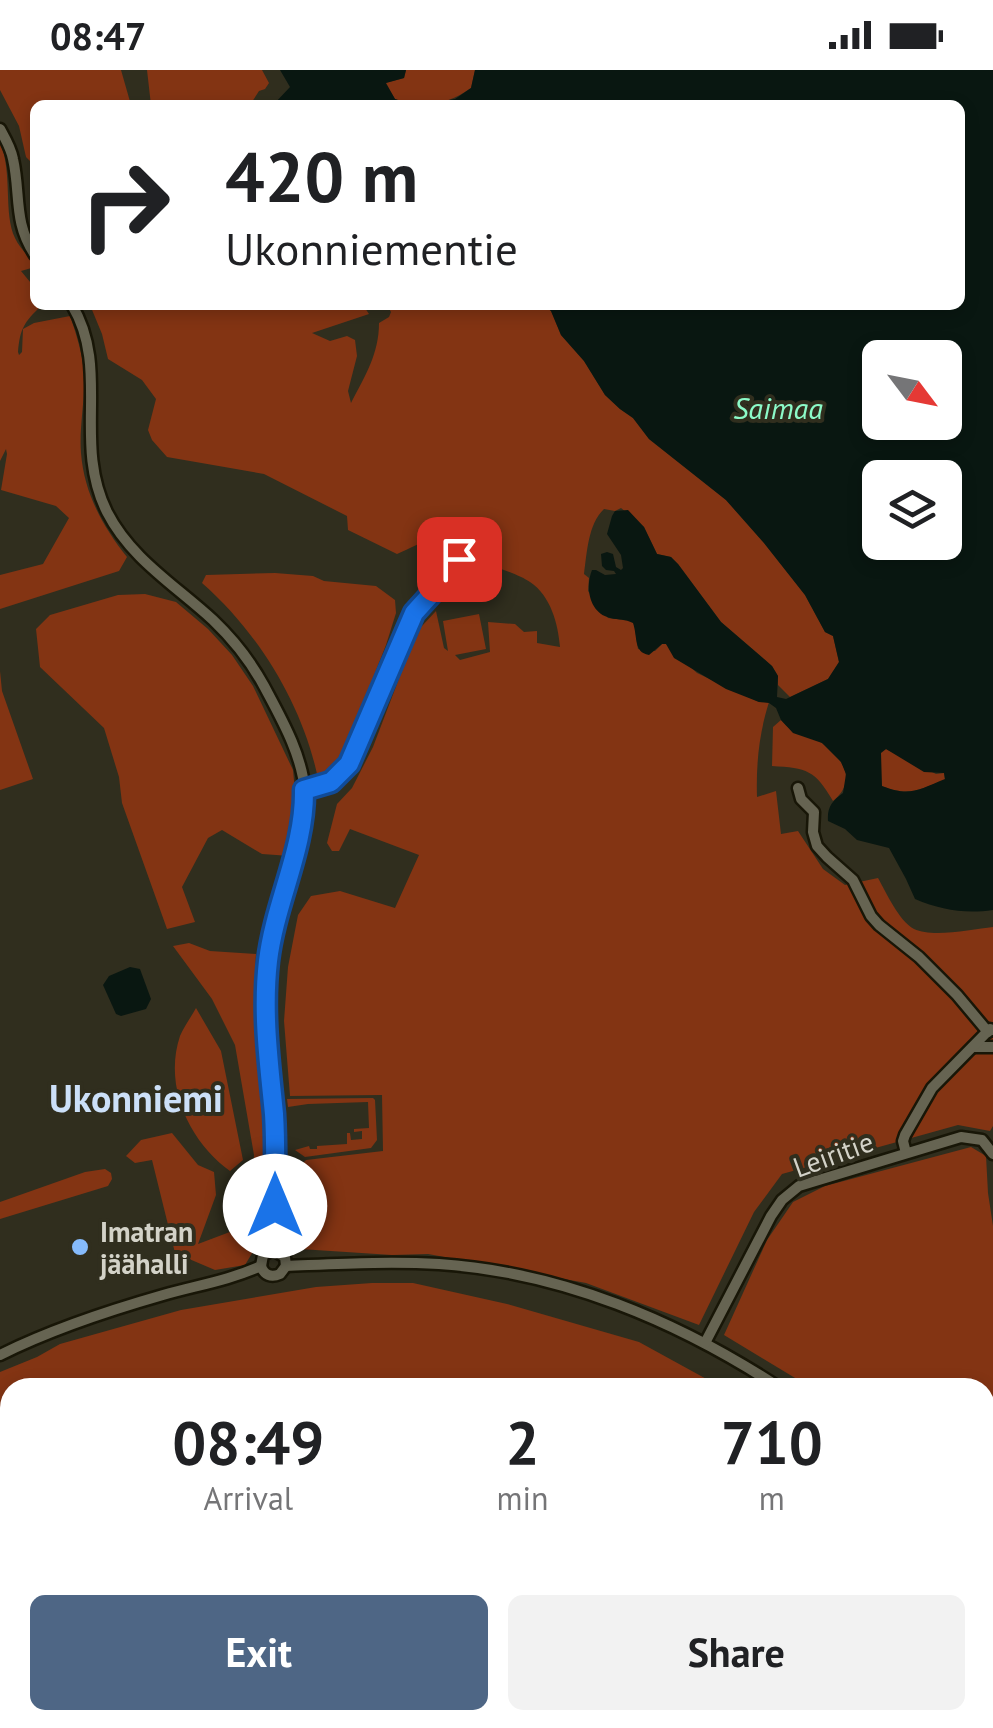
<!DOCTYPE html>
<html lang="en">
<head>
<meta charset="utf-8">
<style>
  body { margin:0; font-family:"PT Sans",sans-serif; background:#f2f2f2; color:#202124; height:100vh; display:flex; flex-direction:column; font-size:38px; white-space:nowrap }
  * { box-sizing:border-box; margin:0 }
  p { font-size:32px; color:#757577 }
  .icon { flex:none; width:55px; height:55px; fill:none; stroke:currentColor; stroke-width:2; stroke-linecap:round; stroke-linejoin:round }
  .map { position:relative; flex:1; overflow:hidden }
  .panel { position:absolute; left:0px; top:1308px; width:995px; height:352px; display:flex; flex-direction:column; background:#fff; border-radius:30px 30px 0 0; box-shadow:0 5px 15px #0003 }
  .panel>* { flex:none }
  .banner { position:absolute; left:30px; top:30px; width:935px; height:210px; border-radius:15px; box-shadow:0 5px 15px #0003; background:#fff; color:#202124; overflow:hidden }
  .needle { width:65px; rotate:122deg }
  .fabs { position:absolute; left:862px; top:270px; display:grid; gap:20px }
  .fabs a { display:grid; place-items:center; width:100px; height:100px; border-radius:15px; background:#fff; box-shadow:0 5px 15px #0003; font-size:50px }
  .pin { position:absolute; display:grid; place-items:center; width:85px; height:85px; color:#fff; margin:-42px; border-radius:20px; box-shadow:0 5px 15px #0006 }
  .me { position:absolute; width:110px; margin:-55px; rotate:0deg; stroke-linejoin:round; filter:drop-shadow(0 0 8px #0008) }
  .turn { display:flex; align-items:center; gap:35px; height:210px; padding:0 30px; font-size:45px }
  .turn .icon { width:130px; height:130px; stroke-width:2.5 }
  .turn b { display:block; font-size:70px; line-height:85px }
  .eta { display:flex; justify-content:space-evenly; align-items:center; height:170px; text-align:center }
  .eta b { font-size:60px; font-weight:800; line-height:70px }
  .primary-button { display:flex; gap:20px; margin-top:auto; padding:20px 30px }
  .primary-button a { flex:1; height:115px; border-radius:15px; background:#4e6685; color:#fff; font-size:40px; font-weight:800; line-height:115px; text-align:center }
  .primary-button a+a { background:#f2f2f2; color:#202124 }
  .status { display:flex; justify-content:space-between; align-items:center; height:70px; padding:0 50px; background:#fff; direction:ltr }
  .status svg { height:28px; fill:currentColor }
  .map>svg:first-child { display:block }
  .green { fill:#833413 }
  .water { fill:#091711; fill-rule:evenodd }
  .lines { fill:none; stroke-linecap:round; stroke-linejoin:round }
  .minor-casing { stroke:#181607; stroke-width:15 }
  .minor { stroke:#666452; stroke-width:10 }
  .route-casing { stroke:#114b97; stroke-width:25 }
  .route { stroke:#1a73e8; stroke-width:18 }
  .poi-dot { fill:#86bbfb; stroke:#302e1e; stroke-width:4 }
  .labels { text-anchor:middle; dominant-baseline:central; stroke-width:8; stroke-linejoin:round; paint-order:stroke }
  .street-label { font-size:28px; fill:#d3d2c8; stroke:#302e1e }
  .poi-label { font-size:28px; font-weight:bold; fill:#d3d2c8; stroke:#302e1e; text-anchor:start }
  .water-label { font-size:30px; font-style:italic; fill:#8cfac8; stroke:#302e1e }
  .district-label { font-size:38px; font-weight:bold; fill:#cce0f8; stroke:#302e1e }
</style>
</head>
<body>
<div class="status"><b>08:47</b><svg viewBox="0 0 49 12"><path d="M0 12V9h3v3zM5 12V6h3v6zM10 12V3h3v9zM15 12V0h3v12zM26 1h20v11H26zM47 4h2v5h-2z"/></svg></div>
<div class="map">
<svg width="993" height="1658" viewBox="0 0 993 1658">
  <rect width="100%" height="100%" fill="#302e1e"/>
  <g class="green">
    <path d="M0 0H121L131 35H35V93L33 94 26 87 19 56 0 20Z"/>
    <path d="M147 0H262L269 13 265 19 259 21 250 35H151Z"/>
    <path d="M406 0H475L471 18C447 35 423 39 395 29L385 13 404 8Z"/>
    <path d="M0 72C13 103 3 143 15 168 19 177 28 186 35 193V197L21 201 35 218V235L41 236C24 252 20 259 18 282L19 285 22 282 23 259 34 253 70 246C77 266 83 285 84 306 85 331 79 358 81 383 84 423 103 457 127 487L119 501 0 539V505L43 494 69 448 56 436 1 420 7 384 6 379 0 391Z"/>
    <path d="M90 235H363L369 244 312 263 330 271 347 266 355 270 357 286 348 321 351 333C365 306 379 284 379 253L389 247 391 242 387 235H544L551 241 561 265 584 291 605 325 620 339 633 348 649 369 726 430 764 473 805 525 825 562 833 566 839 592 828 609 790 627 778 615V606L772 596 721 552 678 494 671 487 657 484 644 457 621 438 615 441 604 439C588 454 587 483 584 504L589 508 588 521 608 548 627 550 634 553 638 579 655 581 662 574H666L697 603 759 632H769C759 664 756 694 757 727L776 721 781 764 798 761 823 799 845 815 878 808C886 822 899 851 914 859 933 868 973 859 993 857V1056L990 1061 958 1055 782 1104 754 1142 699 1255 586 1213 428 1184 392 1185 300 1179 293 1167V1104L306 1090 383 1081 382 1025 290 1026 284 951 288 897 298 845 311 826 340 821 395 838 419 785 350 759 339 781H332L327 773 337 734 352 718 373 677 403 598 421 557 436 541 444 578 448 581 443 551 479 544 486 579 455 585 460 590 490 582 488 552 515 554 524 562 537 561V573L560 577C558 554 551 526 530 512 518 503 485 494 469 488L465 474 452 462C439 462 412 478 397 484L348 460 347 446 264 404 167 387 152 370 148 360 156 329 142 310 108 289 102 264Z"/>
    <path d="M275 503 313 506 324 511 376 516 395 530 396 543 386 575 360 641 340 688 324 703 317 704C301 632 257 561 202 513L206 505Z"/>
    <path d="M469 506 492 509 498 512C485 528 464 528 444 528V519L454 507Z"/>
    <path d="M145 524 176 532 208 559 232 585 253 616 293 700 297 742 290 786 262 784 222 760 208 768 182 817 195 852 167 859 122 733 119 707 104 658 40 597 36 559 50 545 118 525Z"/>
    <path d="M0 601 2 621 33 709 0 720Z"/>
    <path d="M781 650C796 668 806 661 822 673 843 688 858 711 833 731 815 700 807 698 772 696L773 657Z"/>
    <path d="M886 679 936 704 944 703 945 710C917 720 910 727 881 716V682Z"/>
    <path d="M189 873 210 881 256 884 254 928 268 1103 267 1167 254 1180 245 1195 215 1200 175 1183 152 1090 135 1093 126 1086 141 1070 172 1063 198 1095 214 1102 216 1125 198 1174 251 1154 254 1085 235 975 212 929 173 876Z"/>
    <path d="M196 938 221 981 243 1090 230 1101C190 1072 163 1017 180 966 184 957 191 947 196 938Z"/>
    <path d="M373 1028 375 1030 377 1070 371 1078 305 1087 295 1080 309 1076 310 1079H317V1076L347 1074V1063H350L351 1070 362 1069V1061L354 1062V1059L369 1058 368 1032 308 1034 288 1037 287 1029Z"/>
    <path d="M971 1077 986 1086 988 1123 993 1156V1431L985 1428V1318L810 1317 724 1265 767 1170 793 1132 825 1116Z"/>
    <path d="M105 1099 111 1103 112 1109 108 1116 0 1149V1132L85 1102Z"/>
    <path d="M372 1213H413L507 1234 639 1272 721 1317 10 1318V1412L0 1401V1302L37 1287 60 1274 181 1240 316 1217Z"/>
    <path d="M0 1461 10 1462V1572L0 1571Z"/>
    <path d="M985 1465 993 1467V1658H900L899 1650H985Z"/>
    <path d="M4 1582 10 1583V1650H242L224 1651 216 1658H0V1583Z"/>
  </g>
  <g class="water">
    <path d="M280 0H406L404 8 386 13 395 29 412 35H273L290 17Z"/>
    <path d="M475 0H993V840C965 844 941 840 915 829L906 809 889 778 857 770 845 759 828 751C827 737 832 731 843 723L846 704 841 692 822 673 793 663 781 650 776 638 769 633 759 632 726 619 674 588 666 574H662L649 585C633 582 638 567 633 553 625 549 619 550 610 548 589 543 585 517 592 500H596L605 505 616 504 614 501 606 500 602 496 601 484 607 482 613 484 616 497 621 500 623 498 621 485 607 464 612 446 615 441 628 440 644 457 657 484 671 487 678 494 721 552 772 596 778 606 777 627 786 629 828 609 839 592 833 566 825 562 805 525 764 473 726 430 649 369 633 348 620 339 605 325 584 291 561 265 551 241 544 235H960V35H421L455 29 471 18ZM880 288H945V352H880ZM880 408H945V472H880ZM886 679 924 702 944 703 945 709C918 720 910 727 882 716L881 683Z"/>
    <path d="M130 897 140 899 151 929 146 939 121 946 116 944 103 915 109 906Z"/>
  </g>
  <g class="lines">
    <defs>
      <g id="minor">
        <path d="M0 59C5 68 11 78 13 89 21 125 13 152 35 185"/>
        <path d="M72 235C111 300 72 372 107 442 131 489 175 515 213 550 233 569 251 592 264 616 281 648 302 684 305 722 307 760 291 796 281 832 271 864 266 897 265 930 265 968 271 1005 274 1044 277 1089 276 1135 273 1180"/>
        <path d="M798 718 801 729 814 742 813 762 817 776 827 787 853 810 871 846 879 855 919 887 957 925 988 962"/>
        <path d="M305 719 331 711 349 694 414 543 453 500 459 489"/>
        <path d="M973 977H993"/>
        <path d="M906 1083 903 1071 905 1065 932 1018 990 959 993 960"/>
        <path d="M261 1196 263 1185 273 1180 285 1187 286 1196"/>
        <path d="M261 1196C264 1205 271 1208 280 1204L286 1196"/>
        <path d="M286 1196C337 1194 387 1191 439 1194 561 1202 678 1251 780 1318"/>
        <path d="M705 1273 771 1146 782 1130 799 1116 961 1067 982 1070 993 1084"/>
        <path d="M0 1285C52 1259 107 1241 163 1225 198 1215 227 1211 261 1196"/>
        <path d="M985 1444 993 1446"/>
        <path d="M481 1650 482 1658"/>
        <path d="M564 1650 566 1658"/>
        <path d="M645 1650 647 1658"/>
        <path d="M741 1650 742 1658"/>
        <path d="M846 1650 848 1658"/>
      </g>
    </defs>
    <use href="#minor" class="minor-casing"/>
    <use href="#minor" class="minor"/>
  </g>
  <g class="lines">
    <defs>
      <path id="route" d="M275 1136C275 1106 276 1075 274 1044 269 993 262 943 268 891 275 832 305 779 304 720L331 712 349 694 414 543 453 500 459 489"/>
    </defs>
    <use href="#route" class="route-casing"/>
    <use href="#route" class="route"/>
  </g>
  <circle class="poi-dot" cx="80" cy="1177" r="10"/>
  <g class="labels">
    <g class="street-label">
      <text transform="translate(833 1084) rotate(-20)">Leiritie</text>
    </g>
    <g class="poi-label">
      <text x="100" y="1161">Imatran<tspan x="100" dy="32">jäähalli</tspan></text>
    </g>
    <g class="water-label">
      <text x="778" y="337">Saimaa</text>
    </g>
    <g class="district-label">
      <text x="136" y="1027">Ukonniemi</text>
    </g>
  </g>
</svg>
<div class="fabs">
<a><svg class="needle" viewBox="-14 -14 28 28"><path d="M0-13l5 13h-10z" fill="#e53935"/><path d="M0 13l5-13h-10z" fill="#757577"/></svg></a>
<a><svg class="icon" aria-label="layers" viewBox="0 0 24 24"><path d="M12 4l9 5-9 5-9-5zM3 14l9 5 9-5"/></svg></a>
</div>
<div class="pin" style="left:459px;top:489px;background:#d93025"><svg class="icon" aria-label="arrive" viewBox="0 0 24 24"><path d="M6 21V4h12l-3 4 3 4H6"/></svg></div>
<svg class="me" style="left:275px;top:1136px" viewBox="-20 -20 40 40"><circle r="19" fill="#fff"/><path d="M0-13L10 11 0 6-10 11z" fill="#1a73e8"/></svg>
<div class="banner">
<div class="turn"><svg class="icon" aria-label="right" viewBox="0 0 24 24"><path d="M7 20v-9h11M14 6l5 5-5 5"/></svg><div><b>420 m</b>Ukonniementie</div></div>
</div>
<section class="panel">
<div class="eta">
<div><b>08:49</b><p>Arrival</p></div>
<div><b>2</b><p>min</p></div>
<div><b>710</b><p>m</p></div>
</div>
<div class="primary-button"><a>Exit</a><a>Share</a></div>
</section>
</div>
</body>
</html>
